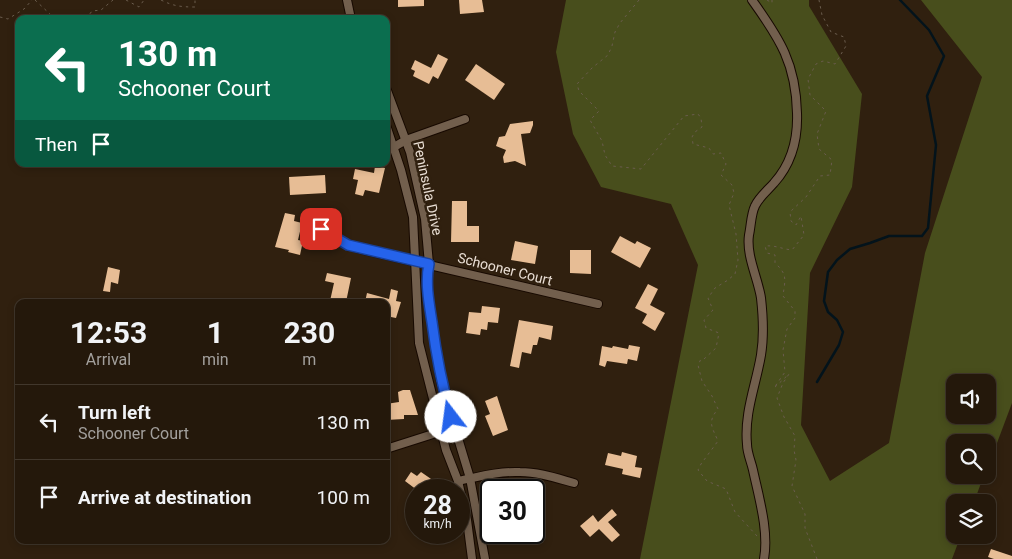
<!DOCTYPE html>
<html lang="en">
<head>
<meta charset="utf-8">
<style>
  body { margin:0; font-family:Roboto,sans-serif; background:#2c2114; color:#f1f3f6; height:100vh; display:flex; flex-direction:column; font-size:19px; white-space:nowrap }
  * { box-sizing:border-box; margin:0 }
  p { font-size:16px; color:#a3a09d }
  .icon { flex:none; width:28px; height:28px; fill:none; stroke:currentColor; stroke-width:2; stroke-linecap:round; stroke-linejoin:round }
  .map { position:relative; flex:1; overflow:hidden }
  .side { position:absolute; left:15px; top:299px; width:375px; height:245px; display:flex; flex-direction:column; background:#24180b; border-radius:10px; box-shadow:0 2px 8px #0003,0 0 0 1px #41372c }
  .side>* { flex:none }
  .banner { position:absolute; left:15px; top:15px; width:375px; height:152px; border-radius:10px; box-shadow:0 2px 8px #0003,0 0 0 1px #41372c; background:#0b6e4f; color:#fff; overflow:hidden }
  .buttons { position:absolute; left:946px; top:374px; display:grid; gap:10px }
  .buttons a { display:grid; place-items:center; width:50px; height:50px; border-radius:10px; background:#24180b; box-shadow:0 2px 8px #0003,0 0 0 1px #41372c; font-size:25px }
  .speed { position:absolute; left:405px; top:479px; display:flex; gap:10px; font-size:25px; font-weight:700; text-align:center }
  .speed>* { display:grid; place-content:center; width:65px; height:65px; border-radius:50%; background:#24180b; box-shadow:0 2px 8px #0003,0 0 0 1px #41372c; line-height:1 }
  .speed small { font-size:12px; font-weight:400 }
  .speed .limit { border:2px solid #111; border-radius:8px; background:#fff; color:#111 }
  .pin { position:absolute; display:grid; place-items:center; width:42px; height:42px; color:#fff; margin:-21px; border-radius:10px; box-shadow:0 2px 8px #0006 }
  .me { position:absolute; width:55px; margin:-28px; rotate:345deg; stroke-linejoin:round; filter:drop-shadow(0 0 4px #0008) }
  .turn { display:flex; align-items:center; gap:18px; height:105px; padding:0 20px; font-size:22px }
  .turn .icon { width:65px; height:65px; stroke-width:2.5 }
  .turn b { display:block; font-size:35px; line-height:42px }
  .then { display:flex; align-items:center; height:48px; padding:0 20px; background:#0003; gap:10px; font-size:19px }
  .eta { display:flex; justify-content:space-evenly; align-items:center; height:85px; text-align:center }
  .eta b { font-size:30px; font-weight:700; line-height:35px }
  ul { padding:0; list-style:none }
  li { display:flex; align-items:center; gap:15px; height:75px; padding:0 20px; border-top:1px solid #41372c }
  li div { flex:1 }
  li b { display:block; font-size:19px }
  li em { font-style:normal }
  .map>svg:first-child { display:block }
  .forest { fill:#484e1c; fill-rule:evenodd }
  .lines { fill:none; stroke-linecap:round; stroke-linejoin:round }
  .stream { stroke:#03131b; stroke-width:2.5 }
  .building { fill:#e7bd95 }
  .minor-casing { stroke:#170900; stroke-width:10 }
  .path { stroke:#6a5c4d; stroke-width:1; stroke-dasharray:2.5 4; stroke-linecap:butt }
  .minor { stroke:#725f4d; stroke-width:8 }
  .route-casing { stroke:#184099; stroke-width:12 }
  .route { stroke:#2563eb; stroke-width:9 }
  .labels { text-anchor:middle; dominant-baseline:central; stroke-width:5; stroke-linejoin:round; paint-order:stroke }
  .street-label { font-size:14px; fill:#eadfd5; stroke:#30200f }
</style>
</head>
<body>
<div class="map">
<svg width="1012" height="559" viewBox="0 0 1012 559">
  <rect width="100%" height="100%" fill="#30200f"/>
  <path class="forest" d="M566 0H809V6L862 94 852 187 810 273 801 425 830 481 889 443 925 253 982 77 921 0H1012V403L988 467V442H955V475H984L974 502H955V535H961L952 559H640L698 265 671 204 601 187 573 134 556 52ZM955 382H988V415H955Z"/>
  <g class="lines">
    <path class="stream" d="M817 382 839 345 843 332 837 320 828 312 824 301 828 272 837 260 850 249 870 243 889 236H922L928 228 936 145 927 96 944 56 929 30 900 0"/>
  </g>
  <g class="building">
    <path d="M398 0H424V6L398 7Z"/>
    <path d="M459 0H482L484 12 460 14Z"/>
    <path d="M438 54 448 59 438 79 433 76 429 84 413 76 415 71 411 69 415 60 431 68Z"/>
    <path d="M476 64 505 84 494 100 465 80Z"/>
    <path d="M533 121V125L530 133 521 134 526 166 515 161 504 163 503 157 506 150 496 146 499 137 505 136 510 124Z"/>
    <path d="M375 166 385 168 379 193 365 190 363 196 355 194 358 180 353 179 355 169 374 173Z"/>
    <path d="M325 175 326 193 290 195 289 177Z"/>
    <path d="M452 201H467V226H479V242H451Z"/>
    <path d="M285 213 295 215 294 221 302 223 298 240 303 241 300 255 288 252 289 250 275 247Z"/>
    <path d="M620 236 635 244 637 241 651 248 640 268 611 252Z"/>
    <path d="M515 241 538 246 535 264 511 260Z"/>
    <path d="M570 250H591V274L570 273Z"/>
    <path d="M108 267 120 270 118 284 111 282 110 292 103 291Z"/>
    <path d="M327 273 351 278 346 302 330 301 334 283 325 281Z"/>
    <path d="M648 284 658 289 650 305 665 313 655 331 642 323 647 314 635 308Z"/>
    <path d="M391 289 398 291 396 301 401 302 396 318 386 316V302H365L367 293 389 299Z"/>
    <path d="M482 306 500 308 498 323 488 322 487 330 481 329 480 335 466 333 469 312 481 313Z"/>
    <path d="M519 320 553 326 551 340 539 337 537 345H533L531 354 522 352 519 368 510 366Z"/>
    <path d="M629 345 640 347 637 361 628 359 627 364 607 361 605 367 599 365 602 346 612 348 613 346 628 349Z"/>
    <path d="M403 390H410L418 415H404V419L386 420V404L399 402 398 392Z"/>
    <path d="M497 396 508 430 493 436 485 416 490 414 485 401Z"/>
    <path d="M622 452 637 456 635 467 642 468 640 478 622 474 623 469 605 465 608 453 621 456Z"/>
    <path d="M411 472 417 476 421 472 447 490H425L420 486 417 490 405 481Z"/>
    <path d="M612 509 617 515 608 522 620 535 612 542 599 529 590 537 580 526 593 515 598 522Z"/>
    <path d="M991 549 1012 556V559H994L988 557Z"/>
  </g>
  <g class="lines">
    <defs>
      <g id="minor">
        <path d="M347 0 351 19"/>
        <path d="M752 0C780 39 796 64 797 113 798 140 792 163 774 183 768 190 759 197 755 206 751 214 751 226 749 235 746 256 758 278 761 298 763 316 764 337 761 355 756 385 744 413 747 444 747 453 751 461 753 470 759 498 769 531 764 559"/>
        <path d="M386 88 410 152 425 219 429 264 427 272 429 300 441 382 470 478 485 559"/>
        <path d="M386 125 401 170 413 217 419 343 446 450 458 481 467 520 472 559"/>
        <path d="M394 147 406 140 465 119"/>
        <path d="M321 229 348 245 360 249 598 304"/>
        <path d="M386 449 455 427"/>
        <path d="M458 481C478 477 499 471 520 472 538 472 556 478 574 483"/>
      </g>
    </defs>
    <use href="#minor" class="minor-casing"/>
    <g class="path">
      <path d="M35 0 51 15 53 19"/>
      <path d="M126 0 139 7 144 0"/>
      <path d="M161 0C173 6 181 7 195 7V0"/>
      <path d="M639 0 620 23 615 32 612 46 608 55 592 68 577 84 579 91 599 111 590 120 602 141 605 155 612 166 641 169 684 116 698 114 701 118 702 127 695 132 692 137 693 144 709 148 713 154 721 153 726 164 721 175 732 185 734 193 729 205 736 234 738 260 735 274 728 280 715 288 708 298 713 310 704 320 706 328 719 333 716 348 704 359H701L698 365 702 381 712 396 718 409C707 422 712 427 718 441L701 464 698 470 707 481 726 489 735 512 757 536"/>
      <path d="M767 0 772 3V0"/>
      <path d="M0 17 8 19 24 9 32 0"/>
      <path d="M86 19 92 11 101 10 113 0"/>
      <path d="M817 559 805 528V514L792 486 796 460 794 450 795 436 784 417 777 398 783 383 789 374 774 388 785 372 783 350 787 329 795 318V311L783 296C785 279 788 275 775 263V255L767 253 765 246C775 245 782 249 792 250L804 235 801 216 796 225 791 221 790 212 806 197 820 176 830 175 832 160 819 149 817 134 826 111 810 95 808 79 816 64 823 61 835 64 846 46 844 37 831 32 822 15 819 0"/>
    </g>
    <use href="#minor" class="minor"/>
  </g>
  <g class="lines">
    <defs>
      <path id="route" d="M321 229 348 245 429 264C425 282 429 303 432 322 436 354 442 385 451 417"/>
    </defs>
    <use href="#route" class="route-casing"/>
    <use href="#route" class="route"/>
  </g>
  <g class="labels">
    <g class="street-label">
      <text transform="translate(428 188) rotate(78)">Peninsula Drive</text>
      <text transform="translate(505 269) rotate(14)">Schooner Court</text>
    </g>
  </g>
</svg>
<div class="buttons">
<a><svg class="icon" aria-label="sound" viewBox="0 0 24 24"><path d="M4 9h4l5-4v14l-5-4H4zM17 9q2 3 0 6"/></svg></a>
<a><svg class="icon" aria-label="search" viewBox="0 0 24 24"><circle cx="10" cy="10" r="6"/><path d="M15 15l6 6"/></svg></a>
<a><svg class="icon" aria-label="layers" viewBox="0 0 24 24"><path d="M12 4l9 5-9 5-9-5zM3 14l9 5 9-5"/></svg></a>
</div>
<div class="speed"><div>28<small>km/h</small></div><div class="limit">30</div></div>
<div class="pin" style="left:321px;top:229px;background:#d93025"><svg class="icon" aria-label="arrive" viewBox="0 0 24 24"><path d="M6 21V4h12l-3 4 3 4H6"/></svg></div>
<svg class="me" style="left:451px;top:417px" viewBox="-20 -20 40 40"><circle r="19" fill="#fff"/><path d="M0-13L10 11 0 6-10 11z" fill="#2563eb"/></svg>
<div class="banner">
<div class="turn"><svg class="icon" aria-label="left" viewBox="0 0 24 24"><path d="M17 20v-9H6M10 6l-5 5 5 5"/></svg><div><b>130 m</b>Schooner Court</div></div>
<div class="then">Then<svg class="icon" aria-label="arrive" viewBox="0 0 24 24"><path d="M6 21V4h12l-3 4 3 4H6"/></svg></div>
</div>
<section class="side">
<div class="eta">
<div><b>12:53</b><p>Arrival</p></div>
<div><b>1</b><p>min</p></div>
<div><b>230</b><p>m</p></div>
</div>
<ul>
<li><svg class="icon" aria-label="left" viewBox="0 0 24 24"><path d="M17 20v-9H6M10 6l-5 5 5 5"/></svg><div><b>Turn left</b><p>Schooner Court</p></div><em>130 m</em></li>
<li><svg class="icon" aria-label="arrive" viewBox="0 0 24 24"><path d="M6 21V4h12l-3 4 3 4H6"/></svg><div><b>Arrive at destination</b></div><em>100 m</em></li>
</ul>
</section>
</div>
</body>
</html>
